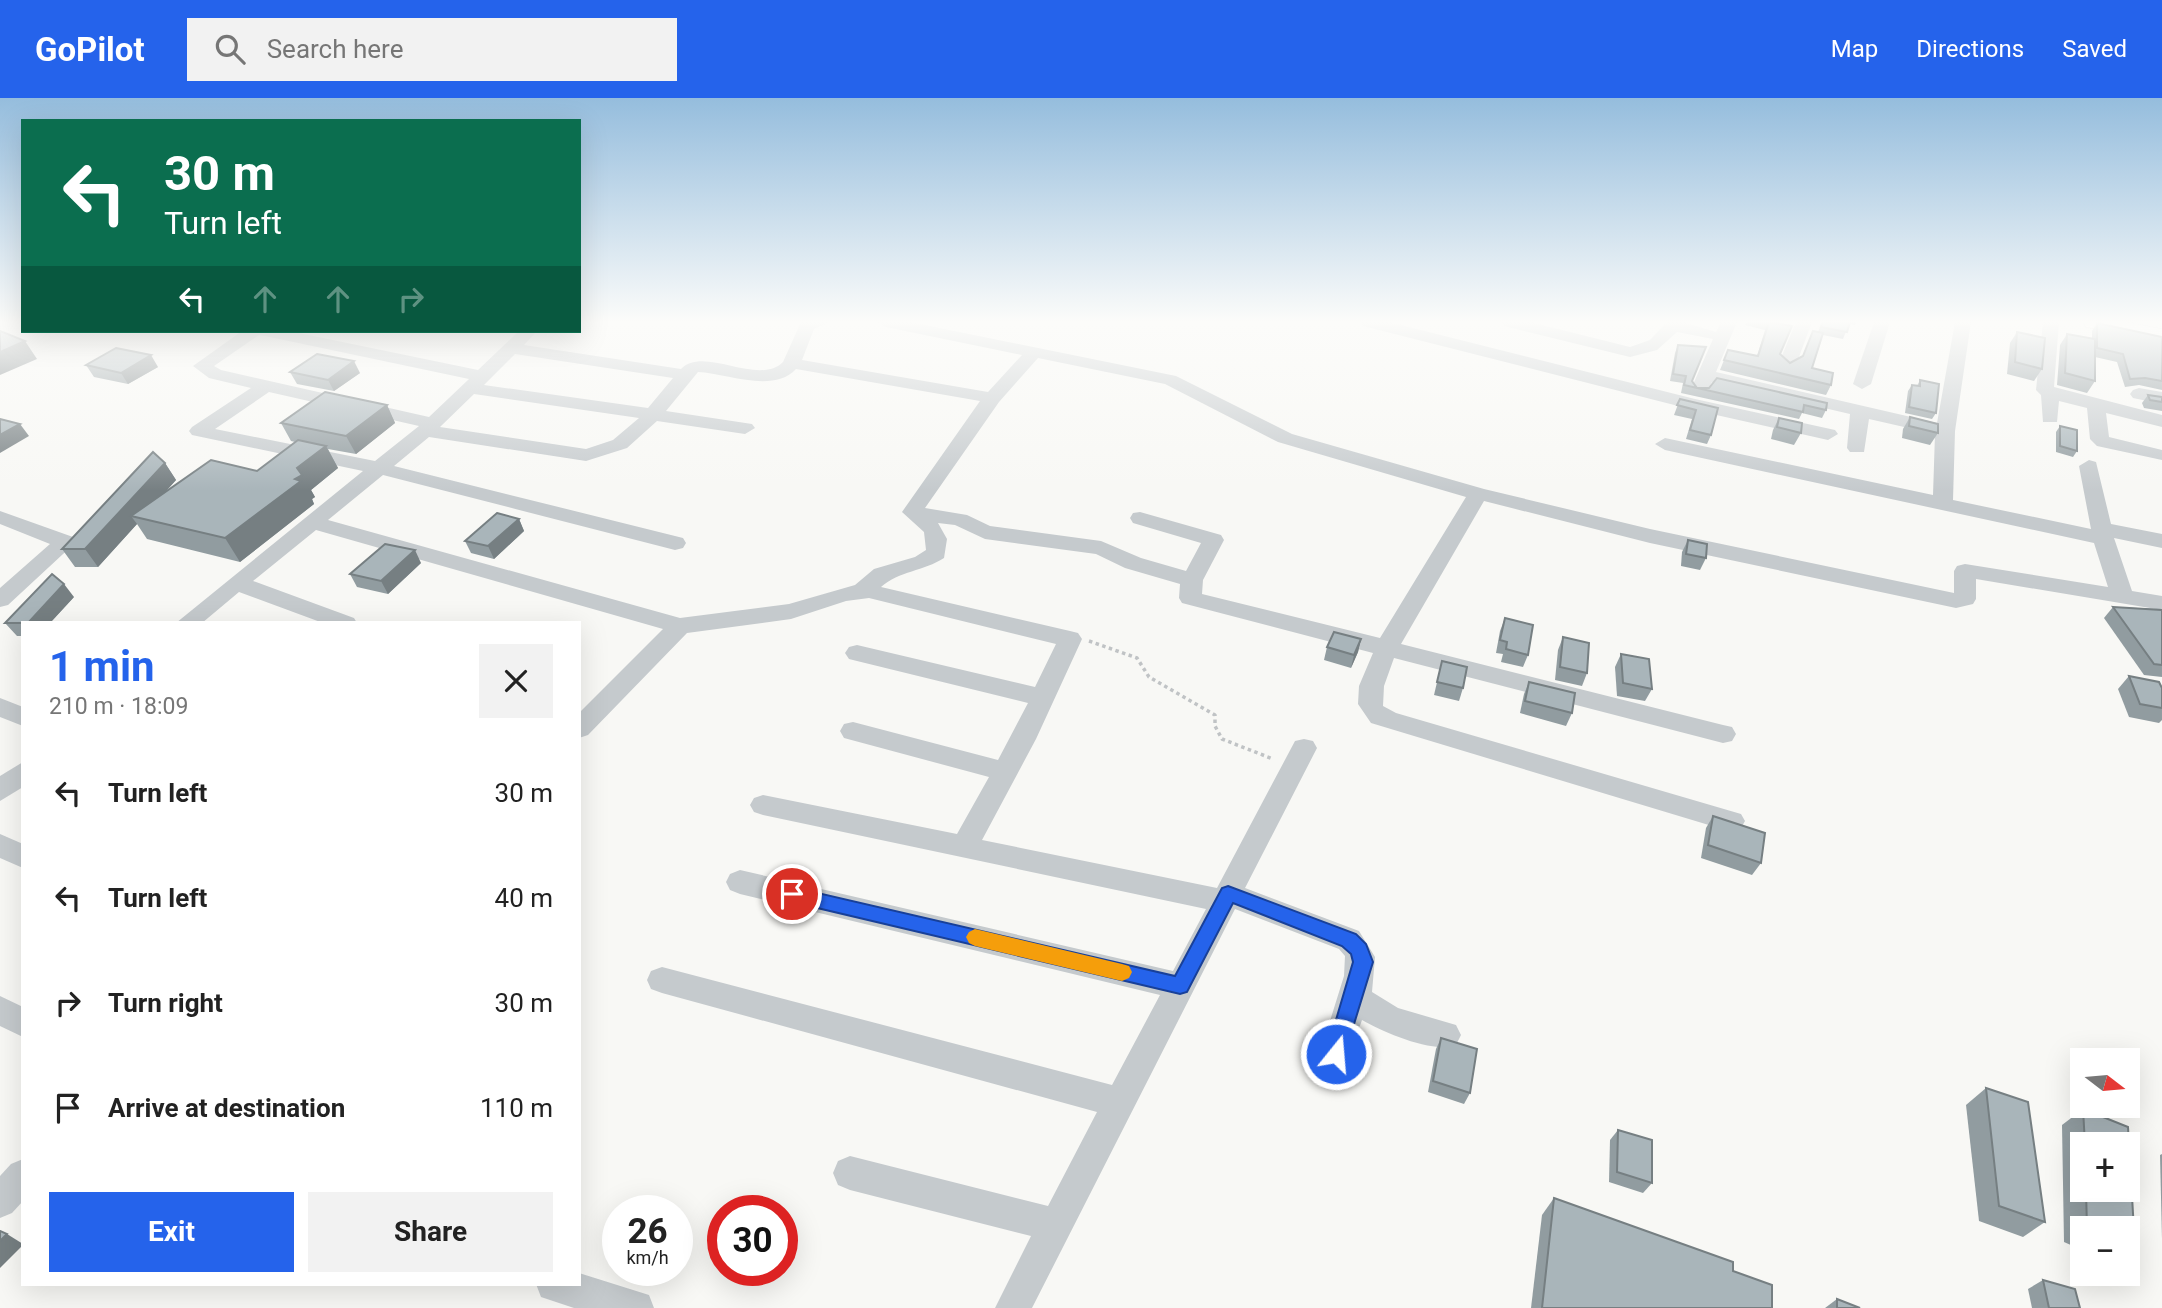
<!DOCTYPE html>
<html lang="en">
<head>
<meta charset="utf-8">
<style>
  body { margin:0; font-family:Roboto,sans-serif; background:#f2f2f2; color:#222; height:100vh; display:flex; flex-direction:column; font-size:26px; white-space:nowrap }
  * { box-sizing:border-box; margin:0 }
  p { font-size:23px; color:#767676 }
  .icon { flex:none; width:38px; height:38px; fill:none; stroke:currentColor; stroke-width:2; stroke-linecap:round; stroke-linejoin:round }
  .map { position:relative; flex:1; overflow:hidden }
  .details { position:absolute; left:21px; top:523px; width:560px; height:665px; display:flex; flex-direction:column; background:#fff; border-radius:0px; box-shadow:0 7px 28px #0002 }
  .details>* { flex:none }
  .top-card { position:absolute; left:21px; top:21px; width:560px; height:214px; border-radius:0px; box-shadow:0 7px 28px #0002; background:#0b6e4f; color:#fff; overflow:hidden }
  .needle { width:46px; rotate:106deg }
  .controls { position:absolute; left:2070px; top:950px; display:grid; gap:14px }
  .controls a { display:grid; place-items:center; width:70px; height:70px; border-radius:0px; background:#fff; box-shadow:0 7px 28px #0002; font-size:35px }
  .speed { position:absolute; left:602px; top:1097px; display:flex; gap:14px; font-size:35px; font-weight:700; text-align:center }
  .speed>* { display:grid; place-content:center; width:91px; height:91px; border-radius:50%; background:#fff; box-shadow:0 7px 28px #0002; line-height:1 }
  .speed small { font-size:18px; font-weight:400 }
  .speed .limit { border:10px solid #d22; background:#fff; color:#111 }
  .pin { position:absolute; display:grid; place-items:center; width:60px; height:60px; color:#fff; margin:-30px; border:4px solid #fff; border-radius:50%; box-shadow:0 2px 7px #0007 }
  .me { position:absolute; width:77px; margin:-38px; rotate:17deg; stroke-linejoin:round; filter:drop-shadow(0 0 5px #0008) }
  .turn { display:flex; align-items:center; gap:24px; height:147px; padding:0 28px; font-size:32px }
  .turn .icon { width:91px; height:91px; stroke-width:2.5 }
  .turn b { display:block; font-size:49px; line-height:60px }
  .lanes { display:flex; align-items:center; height:66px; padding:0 28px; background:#0003; justify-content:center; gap:35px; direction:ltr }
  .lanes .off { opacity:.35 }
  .round { display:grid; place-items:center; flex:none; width:74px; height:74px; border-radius:0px; background:#f2f2f2 }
  .overview { display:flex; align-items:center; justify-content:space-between; height:119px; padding:0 28px }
  h1 { font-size:42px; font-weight:700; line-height:52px; color:#2563eb }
  .primary-button { display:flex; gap:14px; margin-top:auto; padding:14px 28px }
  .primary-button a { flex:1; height:80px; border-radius:0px; background:#2563eb; color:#fff; font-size:28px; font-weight:700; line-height:80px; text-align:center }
  .primary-button a+a { background:#f2f2f2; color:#222 }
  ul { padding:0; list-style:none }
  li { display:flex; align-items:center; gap:21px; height:105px; padding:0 28px }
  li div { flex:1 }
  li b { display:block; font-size:26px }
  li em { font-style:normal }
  header { display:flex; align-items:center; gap:42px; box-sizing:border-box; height:98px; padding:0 35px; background:#2563eb; color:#fff }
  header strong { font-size:33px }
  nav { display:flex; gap:38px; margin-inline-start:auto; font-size:24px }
  .search { width:490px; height:63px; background:#f2f2f2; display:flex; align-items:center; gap:18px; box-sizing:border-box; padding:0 24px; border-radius:0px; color:#767676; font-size:26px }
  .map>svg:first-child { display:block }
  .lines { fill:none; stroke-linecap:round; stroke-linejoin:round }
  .major-casing { stroke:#b5bcbf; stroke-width:1 }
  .path { stroke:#c0c3c5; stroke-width:3.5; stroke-dasharray:3.5 3.5; stroke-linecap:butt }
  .minor { fill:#c5cacd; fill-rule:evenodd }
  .major { fill:#fff; fill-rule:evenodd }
  .wall { fill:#919ca0; fill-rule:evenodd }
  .shaded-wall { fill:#767f82 }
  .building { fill:#a9b5ba; stroke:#767f82; stroke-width:2 }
  .route { fill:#2563eb; stroke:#184099; stroke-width:2 }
  .slow { fill:#f59e0b }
</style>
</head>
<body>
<header>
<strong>GoPilot</strong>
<div class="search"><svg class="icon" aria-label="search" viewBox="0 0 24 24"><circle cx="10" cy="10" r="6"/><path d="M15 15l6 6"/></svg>Search here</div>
<nav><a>Map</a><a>Directions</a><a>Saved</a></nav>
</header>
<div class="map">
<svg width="2162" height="1210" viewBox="0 0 2162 1210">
  <rect width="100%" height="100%" fill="#f8f8f5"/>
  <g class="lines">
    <defs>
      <path id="major" d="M2083 224H2125L2162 231V245L2086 229Z"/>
    </defs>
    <use href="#major" class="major-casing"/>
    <path class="path" d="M1089 543 1137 560 1149 579 1215 617V628L1222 641 1273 661"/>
    <g class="minor">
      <path d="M801 224H829L814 231 802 262 988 294 1022 257 886 229 878 224H910L1176 278 1292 336 1484 391 1650 431 1954 495V473L1957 468 1965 466 2108 489 2094 445 1665 352 1655 346 1665 340 1933 397 1935 336 1869 321 1864 354H1850L1847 350 1850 316 1712 284 1706 295H1694L1691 291 1713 241 1677 234 1657 252 1630 259 1504 228 1502 224H1530L1630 249 1650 242 1667 224H1683L1716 234 1721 224H1737L1716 274 1937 325 1955 224H1971L1955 333 1953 402 2091 431 2079 368 2089 362 2096 364 2111 426 2162 436V450L2114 440 2132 493 2162 498V512L1976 481V501L1973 506 1956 510 1650 445 1484 403 1401 546 1723 627 1732 629 1736 636 1732 643 1723 645 1394 560 1384 588 1383 608 1396 615 1741 716 1745 723 1741 730 1732 734 1371 625 1358 606 1359 588 1373 555 1182 505 1179 500 1180 486 1125 470 1096 456 985 441 955 427 938 425 947 441 944 460C924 473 899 473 881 489L1070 533 1078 535 1082 541 1036 641 982 742 1217 790 1295 643 1304 641 1313 643 1317 650 1245 790 1359 833 1375 859 1372 894 1398 910 1456 927 1461 937 1456 947C1433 956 1383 934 1362 922L1347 965 1336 970 1325 965 1320 955 1344 878 1345 858 1339 851 1235 811 1032 1210H995L1031 1138 850 1092 838 1087 833 1075 838 1063 850 1058 1048 1108 1097 1014 662 895 651 891 647 882 651 873 662 869 1112 987 1160 897 740 796 730 792 726 784 730 776 740 772 1173 873 1206 811 763 717 754 714 750 707 754 700 763 697 957 736 989 679 844 640 840 633 844 626 853 624 998 662 1028 605 857 563 849 561 845 555 849 549 857 547 1035 589 1056 546 869 500 846 503 791 521 687 535 588 637 579 640V615L663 531 316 432 253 483 354 520 357 525H323L239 494 202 525H176L363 373 192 337 189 333 192 329 251 290 209 280 193 268 242 233H289L478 272 519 233H537L524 247 681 271C704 247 758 289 783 264ZM259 237 265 238 469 281 429 319 221 272 214 268ZM515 256 673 280 648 310 484 287ZM1038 260 1165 286 1278 344 1466 399 1380 540 1202 496 1203 482 1224 442 1221 437 1140 414 1133 415 1130 420 1133 425 1201 445 1186 473 1141 460 1101 443 990 428 967 417 925 410 999 304ZM796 271 980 303 902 414 924 434 926 452 915 459 874 471 855 487 789 506 680 520 328 422 383 377 675 452 683 450 686 445 683 440 394 368 429 339 586 363 627 350 657 323 745 336 755 330 752 326 666 313 698 274C726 275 773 296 796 271ZM269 294 419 328 375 363 215 331ZM474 296 639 320 613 342 586 351 440 329Z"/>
      <path d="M1361 224H1389L1695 301 1835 332 1838 336 1828 342 1694 312 1363 228Z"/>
      <path d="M1796 224H1812L1796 267 1787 272 1778 267Z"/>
      <path d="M1874 224H1890L1871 286 1862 291 1853 286Z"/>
      <path d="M2043 224H2059L2054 289 2162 317V329L2106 315 2109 339 2162 352V362L2097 348 2090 341 2087 310 2059 303 2057 324H2043L2041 297 2036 292Z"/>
      <path d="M2139 290 2162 294V306L2133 300 2130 296 2133 292Z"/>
      <path d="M0 413 73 439 76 444 8 507 0 509V490L50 446 0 426Z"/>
      <path d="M0 600 23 609V628L0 619Z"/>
      <path d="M23 664V689L0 703V678Z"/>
      <path d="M0 736 23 746V770L0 760Z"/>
      <path d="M0 898 23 909V939L0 928Z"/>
      <path d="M23 1061V1103L12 1115 0 1120V1078L11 1066Z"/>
      <path d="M579 1175 649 1197 654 1210H574L541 1199 536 1186H579Z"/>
    </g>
    <use href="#major" class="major"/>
  </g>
  <g class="wall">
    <path d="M1747 224H1780V256L1790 265 1802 259 1813 233 1818 234 1822 224H1856L1855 227 1849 226 1843 241 1823 237 1812 270 1831 287 1826 297 1720 272 1728 252 1757 258 1765 232 1745 227Z"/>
    <path d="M2097 225 2162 239V292L2139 287 2125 289 2117 264 2095 259V283L2087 295 2057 287 2060 247 2067 236 2092 241V233Z"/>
    <path d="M2017 234 2042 271 2034 283 2007 276 2010 245Z"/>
    <path d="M1678 247 1692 283 1697 290H1709L1717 280 1826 312 1822 320 1802 315 1799 321 1681 295 1683 285 1670 283 1675 255Z"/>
    <path d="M86 267 158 269 128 286 94 279Z"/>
    <path d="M290 274 360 275 334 293 297 286Z"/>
    <path d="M1920 282 1936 315 1932 321 1905 315 1908 293 1912 287 1917 288Z"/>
    <path d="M2148 297 2162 299V313L2144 310 2142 305Z"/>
    <path d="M1680 301 1718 310 1711 337 1707 346 1686 341 1692 321 1674 317Z"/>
    <path d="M387 307 395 325 356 356 328 351 338 370 311 392 315 399 312 401 314 406 240 464 147 441 137 426 98 469H75L62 451 165 365 176 382 166 393 257 373 295 344 291 343 281 325Z"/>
    <path d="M1910 319 1938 335 1930 347 1902 340 1903 331Z"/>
    <path d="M1779 320 1801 335 1794 347 1771 341 1773 332Z"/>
    <path d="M2060 328 2077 353 2073 359 2056 354V334Z"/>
    <path d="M519 421 524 433 494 461 471 455 465 443Z"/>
    <path d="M1688 442 1706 460 1700 472 1681 468 1682 454Z"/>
    <path d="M421 465 388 496 357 489 350 476Z"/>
    <path d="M74 499 50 525H23V538H17L5 525Z"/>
    <path d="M2113 509 2162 511V579L2144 577 2104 520Z"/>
    <path d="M1505 520 1528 557 1523 569 1501 564 1503 556 1496 555 1500 533Z"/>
    <path d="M1563 539 1587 575 1582 588 1555 582 1558 552Z"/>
    <path d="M1361 541 1358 554 1351 570 1324 562 1327 549Z"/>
    <path d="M1621 556 1652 591 1645 603 1617 598 1615 569Z"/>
    <path d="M1442 563 1463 590 1459 603 1434 597Z"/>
    <path d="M2129 578 2162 590V622L2159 625 2129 619 2118 591Z"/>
    <path d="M1529 584 1572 615 1566 628 1520 615 1524 596Z"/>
    <path d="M1713 718 1761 765 1752 777 1701 760 1706 730Z"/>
    <path d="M1441 940 1470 995 1464 1006 1428 994 1436 951Z"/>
    <path d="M1986 990 2045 1124 2023 1139 1979 1123 1966 1007Z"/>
    <path d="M2083 1011 2128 1029 2135 1150 2128 1155V1130H2082V1152L2064 1144 2062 1027ZM2082 1046H2128V1092H2082Z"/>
    <path d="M1618 1032 1652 1085 1643 1095 1609 1084 1610 1042Z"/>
    <path d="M2162 1056V1141L2160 1057Z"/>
    <path d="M1554 1100 1733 1173 1772 1210H1531L1542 1117Z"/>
    <path d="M2043 1182 2080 1210H2032L2028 1191Z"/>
    <path d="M1837 1201 1860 1210H1825Z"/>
  </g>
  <g class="shaded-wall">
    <path d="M25 243 37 261 0 277V254Z"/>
    <path d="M151 257 158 269 128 286 121 275Z"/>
    <path d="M354 263 360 275 334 293 328 282Z"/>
    <path d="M387 307 395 325 356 356 346 338Z"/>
    <path d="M20 326 29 338 0 355V337Z"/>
    <path d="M326 348 338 370 311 392 315 399 312 401 314 406 240 464 225 440 295 381 297 370Z"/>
    <path d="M165 365 176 382 142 420 131 418 137 426 98 469 85 451Z"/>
    <path d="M519 421 524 433 494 461 488 448Z"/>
    <path d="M415 452 421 465 388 496 381 483Z"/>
    <path d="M64 486 74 499 50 525H28Z"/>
    <path d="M1361 541 1358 554 1351 570 1354 557Z"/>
    <path d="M7 1136 23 1146V1147L0 1170V1143Z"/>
  </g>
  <g class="building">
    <path d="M1769 224 1792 228 1780 256 1790 265 1803 258 1813 233 1823 235 1812 270 1833 275 1831 287 1724 262 1728 252 1758 258Z"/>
    <path d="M1823 224H1850L1847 234 1821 229Z"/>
    <path d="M2097 225 2162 239V283L2145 280 2130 281 2123 256 2097 250Z"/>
    <path d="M0 233 25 243 0 254Z"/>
    <path d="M2017 234 2045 240 2042 271 2015 264Z"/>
    <path d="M2067 236 2095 241V283L2065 275Z"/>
    <path d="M1678 247 1706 249 1692 283 1697 290H1709L1717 280 1827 305 1826 312 1804 307 1803 314 1684 287 1686 278 1673 276Z"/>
    <path d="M116 250 151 257 121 275 86 267Z"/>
    <path d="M317 256 354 263 328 282 290 274Z"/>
    <path d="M1920 282 1939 286 1936 315 1909 309 1912 287 1920 288Z"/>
    <path d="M325 294 387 307 346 338 281 325Z"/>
    <path d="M2148 297 2162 299V304L2150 302Z"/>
    <path d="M1680 301 1718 310 1711 337 1690 332 1696 312 1677 307Z"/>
    <path d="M1910 319 1938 326V335L1909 328Z"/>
    <path d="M1779 320 1802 325 1801 335 1777 329Z"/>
    <path d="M0 321 20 326 0 337Z"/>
    <path d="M2060 328 2077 332V353L2060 348Z"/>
    <path d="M298 342 326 348 297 370 302 377 295 381 301 383 225 440 131 418 211 362 257 373Z"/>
    <path d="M153 354 165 365 85 451H62Z"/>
    <path d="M497 415 519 421 488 448 465 443Z"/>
    <path d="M1688 442 1707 446 1706 460 1686 456Z"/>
    <path d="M385 446 415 452 381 483 350 476Z"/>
    <path d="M52 476 64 486 28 525H5Z"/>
    <path d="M2113 509 2162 512V567L2154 566Z"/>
    <path d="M1505 520 1533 527 1528 557 1506 551 1507 544 1500 542Z"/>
    <path d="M1334 534 1361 541 1354 557 1327 549Z"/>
    <path d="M1563 539 1589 545 1587 575 1560 569Z"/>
    <path d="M1621 556 1649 561 1652 591 1623 585Z"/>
    <path d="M1442 563 1467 569 1463 590 1437 584Z"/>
    <path d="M2129 578 2159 584 2162 590V610L2140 606Z"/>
    <path d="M1529 584 1575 595 1572 615 1525 603Z"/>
    <path d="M1713 718 1765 735 1761 765 1708 747Z"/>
    <path d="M1441 940 1477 951 1470 995 1433 983Z"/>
    <path d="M1986 990 2028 1004 2045 1124 1999 1108Z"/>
    <path d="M2083 1011 2128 1029 2135 1150 2128 1147V1130H2087L2086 1092H2128V1046H2085Z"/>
    <path d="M1618 1032 1652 1042V1085L1617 1074Z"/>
    <path d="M1554 1100 1733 1164V1173L1772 1187V1210H1542Z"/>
    <path d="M0 1133 7 1136 0 1143Z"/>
    <path d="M2043 1182 2075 1191 2080 1210H2049Z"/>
    <path d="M1837 1201 1860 1210H1837Z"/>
  </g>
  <linearGradient id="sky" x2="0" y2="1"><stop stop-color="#95bddd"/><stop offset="0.57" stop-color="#fcfcfa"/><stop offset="1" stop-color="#fcfcfa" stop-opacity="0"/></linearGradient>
  <rect width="2162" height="393" fill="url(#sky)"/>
  <path class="route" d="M1228 788 1356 836 1366 846 1373 864 1343 962 1336 965 1329 962 1326 956 1353 864 1351 856 1342 848 1233 805 1187 894 1180 896 792 804 783 796 792 789 1175 878 1222 790Z"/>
  <path class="slow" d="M975 831 1122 866 1129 868 1132 874 1129 880 1122 883 975 848 969 845 966 839 969 834Z"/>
</svg>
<div class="controls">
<a><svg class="needle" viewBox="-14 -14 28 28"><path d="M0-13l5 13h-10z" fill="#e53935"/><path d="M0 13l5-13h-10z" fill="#767676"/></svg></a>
<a>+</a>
<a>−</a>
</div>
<div class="speed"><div>26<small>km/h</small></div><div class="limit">30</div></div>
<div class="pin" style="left:792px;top:796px;background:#d93025"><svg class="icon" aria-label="arrive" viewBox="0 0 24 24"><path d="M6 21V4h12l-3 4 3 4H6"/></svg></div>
<svg class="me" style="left:1336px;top:956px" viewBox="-20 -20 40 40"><circle r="17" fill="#2563eb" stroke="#fff" stroke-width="3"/><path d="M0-11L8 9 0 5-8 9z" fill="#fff"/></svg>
<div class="top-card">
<div class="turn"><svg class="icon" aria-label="left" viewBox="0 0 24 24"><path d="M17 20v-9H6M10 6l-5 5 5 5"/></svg><div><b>30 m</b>Turn left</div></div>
<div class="lanes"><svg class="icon" aria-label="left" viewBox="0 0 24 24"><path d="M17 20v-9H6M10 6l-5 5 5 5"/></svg><svg class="icon off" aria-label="ahead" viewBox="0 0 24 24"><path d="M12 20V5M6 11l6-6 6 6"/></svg><svg class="icon off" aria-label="ahead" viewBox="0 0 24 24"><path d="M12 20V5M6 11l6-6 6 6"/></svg><svg class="icon off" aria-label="right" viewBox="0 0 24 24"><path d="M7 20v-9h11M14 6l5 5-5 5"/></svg></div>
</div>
<section class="details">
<div class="overview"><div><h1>1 min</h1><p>210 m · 18:09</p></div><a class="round"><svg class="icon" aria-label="close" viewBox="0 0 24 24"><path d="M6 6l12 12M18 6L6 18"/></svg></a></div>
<ul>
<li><svg class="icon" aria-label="left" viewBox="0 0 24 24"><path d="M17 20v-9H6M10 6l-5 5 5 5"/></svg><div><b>Turn left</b></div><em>30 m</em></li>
<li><svg class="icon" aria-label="left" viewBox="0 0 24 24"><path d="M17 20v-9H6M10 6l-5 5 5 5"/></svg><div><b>Turn left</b></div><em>40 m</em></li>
<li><svg class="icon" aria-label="right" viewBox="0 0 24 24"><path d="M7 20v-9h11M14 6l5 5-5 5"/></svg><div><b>Turn right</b></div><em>30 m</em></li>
<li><svg class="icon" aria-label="arrive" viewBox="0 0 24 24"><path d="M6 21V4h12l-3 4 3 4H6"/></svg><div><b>Arrive at destination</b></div><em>110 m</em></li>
</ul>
<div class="primary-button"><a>Exit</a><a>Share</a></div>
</section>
</div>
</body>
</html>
